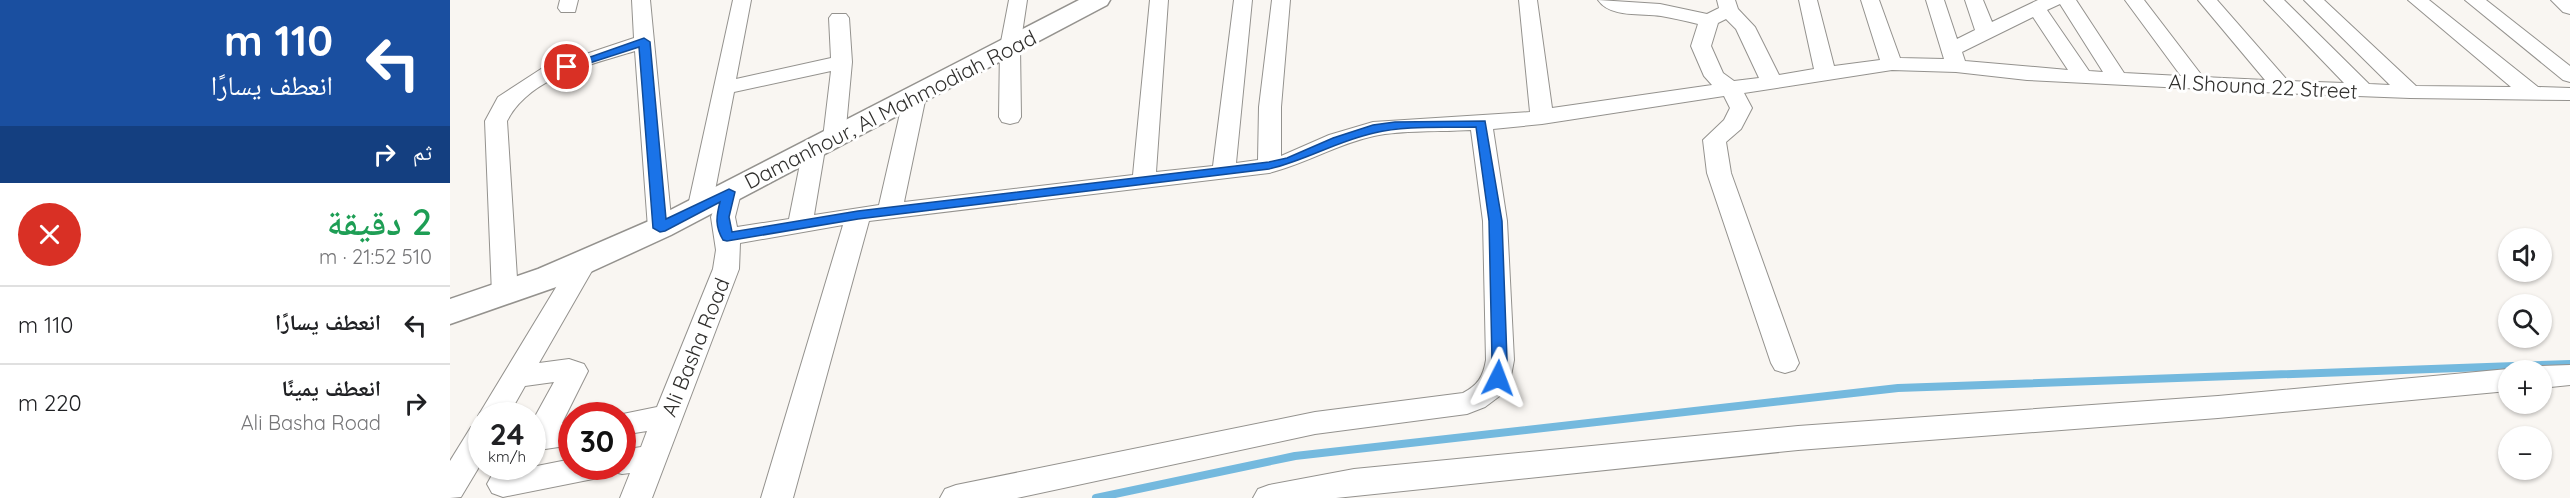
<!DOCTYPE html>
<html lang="ar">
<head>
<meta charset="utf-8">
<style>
  body { margin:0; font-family:Quicksand,"Noto Naskh Arabic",sans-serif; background:#f6f6f6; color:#202124; direction:rtl; height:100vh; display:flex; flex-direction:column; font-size:22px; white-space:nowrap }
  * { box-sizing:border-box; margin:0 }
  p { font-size:20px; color:#757577 }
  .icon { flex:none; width:33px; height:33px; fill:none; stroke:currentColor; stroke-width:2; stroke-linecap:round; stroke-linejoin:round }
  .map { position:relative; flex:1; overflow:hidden; direction:ltr }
  .drawer { display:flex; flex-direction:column; background:#fff; width:450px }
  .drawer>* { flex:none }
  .banner { background:#1a4fa0; color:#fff; overflow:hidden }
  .controls { position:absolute; left:2048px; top:228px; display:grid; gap:12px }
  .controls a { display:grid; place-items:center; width:54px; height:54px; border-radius:50%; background:#fff; box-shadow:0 2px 4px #0004; font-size:30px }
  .speed { position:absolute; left:18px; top:402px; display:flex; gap:12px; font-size:30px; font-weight:700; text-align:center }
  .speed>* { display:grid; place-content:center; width:78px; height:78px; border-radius:50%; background:#fff; box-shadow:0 2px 4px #0004; line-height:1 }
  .speed small { font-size:15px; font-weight:400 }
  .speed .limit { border:9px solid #d22; background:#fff; color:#111 }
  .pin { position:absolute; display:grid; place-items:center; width:51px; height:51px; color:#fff; margin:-26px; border:3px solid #fff; border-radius:50%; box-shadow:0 2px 6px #0007 }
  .me { position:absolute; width:66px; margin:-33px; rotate:3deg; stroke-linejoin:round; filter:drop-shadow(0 0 4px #0008) }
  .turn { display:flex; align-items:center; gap:21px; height:126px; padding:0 18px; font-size:27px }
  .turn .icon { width:78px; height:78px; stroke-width:2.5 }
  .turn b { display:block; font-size:42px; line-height:51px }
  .then { display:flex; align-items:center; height:57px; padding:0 18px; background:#0003; gap:12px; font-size:22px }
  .round { display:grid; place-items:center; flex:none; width:63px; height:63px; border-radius:32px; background:#f6f6f6 }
  .summary { display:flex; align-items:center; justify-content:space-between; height:102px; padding:0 18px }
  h1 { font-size:36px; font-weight:600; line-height:45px; color:#1e9e55 }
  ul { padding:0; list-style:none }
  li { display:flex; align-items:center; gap:18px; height:78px; padding:0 18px; border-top:2px solid #e0e0e0 }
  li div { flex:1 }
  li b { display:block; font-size:22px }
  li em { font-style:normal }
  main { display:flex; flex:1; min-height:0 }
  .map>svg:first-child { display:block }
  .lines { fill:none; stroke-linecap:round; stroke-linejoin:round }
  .stream { stroke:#74b9de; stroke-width:8 }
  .street-casing { stroke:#94928e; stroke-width:2 }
  .secondary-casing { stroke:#94928e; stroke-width:3 }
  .street { fill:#fff; fill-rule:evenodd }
  .secondary { fill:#fff; fill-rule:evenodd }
  .route { fill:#1a73e8; stroke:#114b97; stroke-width:1.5 }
  .labels { text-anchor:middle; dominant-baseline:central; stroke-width:6; stroke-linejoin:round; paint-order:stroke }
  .street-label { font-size:21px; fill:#31302e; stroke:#fff }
</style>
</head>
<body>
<main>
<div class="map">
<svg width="2120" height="498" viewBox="0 0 2120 498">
  <rect width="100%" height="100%" fill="#f9f6f2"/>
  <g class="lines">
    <path class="stream" d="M646 498 845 456 1448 388 2120 364"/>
    <defs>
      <g id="street">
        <path d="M110 0H128L125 12H111L108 8Z"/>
        <path d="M182 0H200L222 228 219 234 210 236 201 234 198 228 185 51C141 65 80 76 57 121L68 294 64 300 55 303 46 300 42 294 35 121 48 97 91 69 184 38Z"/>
        <path d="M283 0H301L286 79 381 58 379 18 382 14H396L399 18 402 62 395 138 392 143 384 145 376 143 373 138 381 71 284 92 262 206 259 211 250 213 241 211 238 206Z"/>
        <path d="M559 0H577L570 47 571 117 568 122 560 124 552 122 549 117 550 47Z"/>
        <path d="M700 0H718L706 172 763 166 784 0H802L786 163 808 160 809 107 822 0H840L831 107V156L879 135 923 122 1080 112 1069 0H1087L1102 108 1262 85 1254 76 1241 46 1248 24C1236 21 1223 18 1211 16 1192 13 1160 18 1148 0L1210 4 1257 14 1269 8 1267 0H1285L1288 9 1305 27 1329 75 1364 69 1349 0H1367L1384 66 1430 60 1411 0H1429L1450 58 1494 59 1476 0H1494L1507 39 1525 30 1515 0H1533L1542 22 1588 0H1626L1674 73 1731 76 1675 0H1694L1753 77 1815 80 1748 0H1767L1838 81 1894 83 1814 0H1834L1919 84 1940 85 1854 0H1874L1966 86 2061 87 1958 0H1979L2088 87 2120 88V100L1960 98 1832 93 1577 80 1506 72 1442 70 1294 93 1302 108 1291 129 1276 142 1281 173 1349 363 1345 370 1335 373 1325 370 1321 363 1257 173 1253 140 1274 120 1280 108 1274 96 1092 124 1043 129 1057 221 1064 360 1061 376 1051 395 1035 407 1017 414 865 434 567 498H490L495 489 506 485 865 412 1013 393C1028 385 1033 377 1036 360L1033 221 1021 130C991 132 952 130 924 136 887 144 855 164 819 173L419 221 343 498H311L393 225 290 243 289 269 202 498H170L180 473 172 474 161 471 159 475 148 478 53 497 42 493 37 484 42 475 122 459V466H172V450L191 447 197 431 172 435V416H163L207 407 263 269 266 250 261 217 271 188 279 186 287 188 291 193 285 217 287 227 339 219 353 149 356 144 364 142 372 144 375 149 364 215 429 205 454 96 457 91 465 90 473 91 476 96 454 202 683 175ZM1610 4 1653 72 1639 71 1597 10ZM1583 17 1618 70 1515 61 1512 52ZM1276 19 1286 29 1309 78 1284 81 1273 73 1261 46 1268 23Z"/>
        <path d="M2015 0H2036L2120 66V82L2113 80Z"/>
        <path d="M2101 0H2120V14L2113 12Z"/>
        <path d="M134 254 143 256 147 262 89 363 119 359 134 364 138 371 112 423 122 421V445L82 451V422L104 382 75 386 58 416H32V422L28 416 125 256Z"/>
        <path d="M2120 365V385L2091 388V370H2080L2091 366Z"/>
        <path d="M2058 369 2062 370H2058V391L1768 418 1348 450 886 498H803L808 489 819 485 904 469 1348 426 1768 396Z"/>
        <path d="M32 424V462L11 497 0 498V461L21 427Z"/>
      </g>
      <path id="secondary" d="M629 0H660L657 5 221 235 112 285 0 324V299L88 269 199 221Z"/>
    </defs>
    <use href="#street" class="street-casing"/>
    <use href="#secondary" class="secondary-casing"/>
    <use href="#street" class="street"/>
    <use href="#secondary" class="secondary"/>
  </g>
  <path class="route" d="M194 38 200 42 216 219 279 189 285 192 279 217 282 232 408 211 819 162 837 158 883 138 923 125 945 122 1035 121 1052 221 1057 360 1053 382H1042L1040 378 1042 360 1039 221 1026 127C993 128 956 125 924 133 887 141 855 161 819 169L408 219 277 241 273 240C265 226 266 217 270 202L215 231 210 232 203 228 189 47 121 69 117 70 112 67Z"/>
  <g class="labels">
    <g class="street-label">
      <text transform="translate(1813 86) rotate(3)">Al Shouna 22 Street</text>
      <text transform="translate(440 109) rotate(-27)">Damanhour, Al Mahmodiah Road</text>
      <text transform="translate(245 347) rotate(-68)">Ali Basha Road</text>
    </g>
  </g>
</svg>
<div class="controls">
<a><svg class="icon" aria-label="sound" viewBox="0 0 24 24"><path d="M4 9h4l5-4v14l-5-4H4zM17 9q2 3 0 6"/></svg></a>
<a><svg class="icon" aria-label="search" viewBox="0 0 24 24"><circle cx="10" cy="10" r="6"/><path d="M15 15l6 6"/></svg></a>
<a>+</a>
<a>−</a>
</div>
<div class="speed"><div>24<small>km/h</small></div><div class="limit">30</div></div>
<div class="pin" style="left:117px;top:67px;background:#d93025"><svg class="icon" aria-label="arrive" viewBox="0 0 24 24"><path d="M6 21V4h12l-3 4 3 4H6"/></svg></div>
<svg class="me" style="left:1048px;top:378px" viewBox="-20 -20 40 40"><path d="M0-17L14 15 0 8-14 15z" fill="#1a73e8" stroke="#fff" stroke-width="4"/></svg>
</div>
<section class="drawer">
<div class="banner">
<div class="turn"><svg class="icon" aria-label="left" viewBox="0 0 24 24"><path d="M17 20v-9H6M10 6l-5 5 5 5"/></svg><div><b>110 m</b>انعطف يسارًا</div></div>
<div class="then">ثم<svg class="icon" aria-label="right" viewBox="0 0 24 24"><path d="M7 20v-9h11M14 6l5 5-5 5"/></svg></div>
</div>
<div class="summary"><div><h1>2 دقيقة</h1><p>510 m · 21:52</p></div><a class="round" style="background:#d93025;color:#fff"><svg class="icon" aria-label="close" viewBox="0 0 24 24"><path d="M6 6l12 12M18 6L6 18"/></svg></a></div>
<ul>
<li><svg class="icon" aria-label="left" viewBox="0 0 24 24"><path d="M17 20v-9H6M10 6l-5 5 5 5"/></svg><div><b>انعطف يسارًا</b></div><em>110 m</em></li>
<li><svg class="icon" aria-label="right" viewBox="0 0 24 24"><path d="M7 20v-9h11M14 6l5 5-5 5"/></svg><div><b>انعطف يمينًا</b><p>Ali Basha Road</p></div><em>220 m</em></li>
</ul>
</section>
</main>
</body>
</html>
